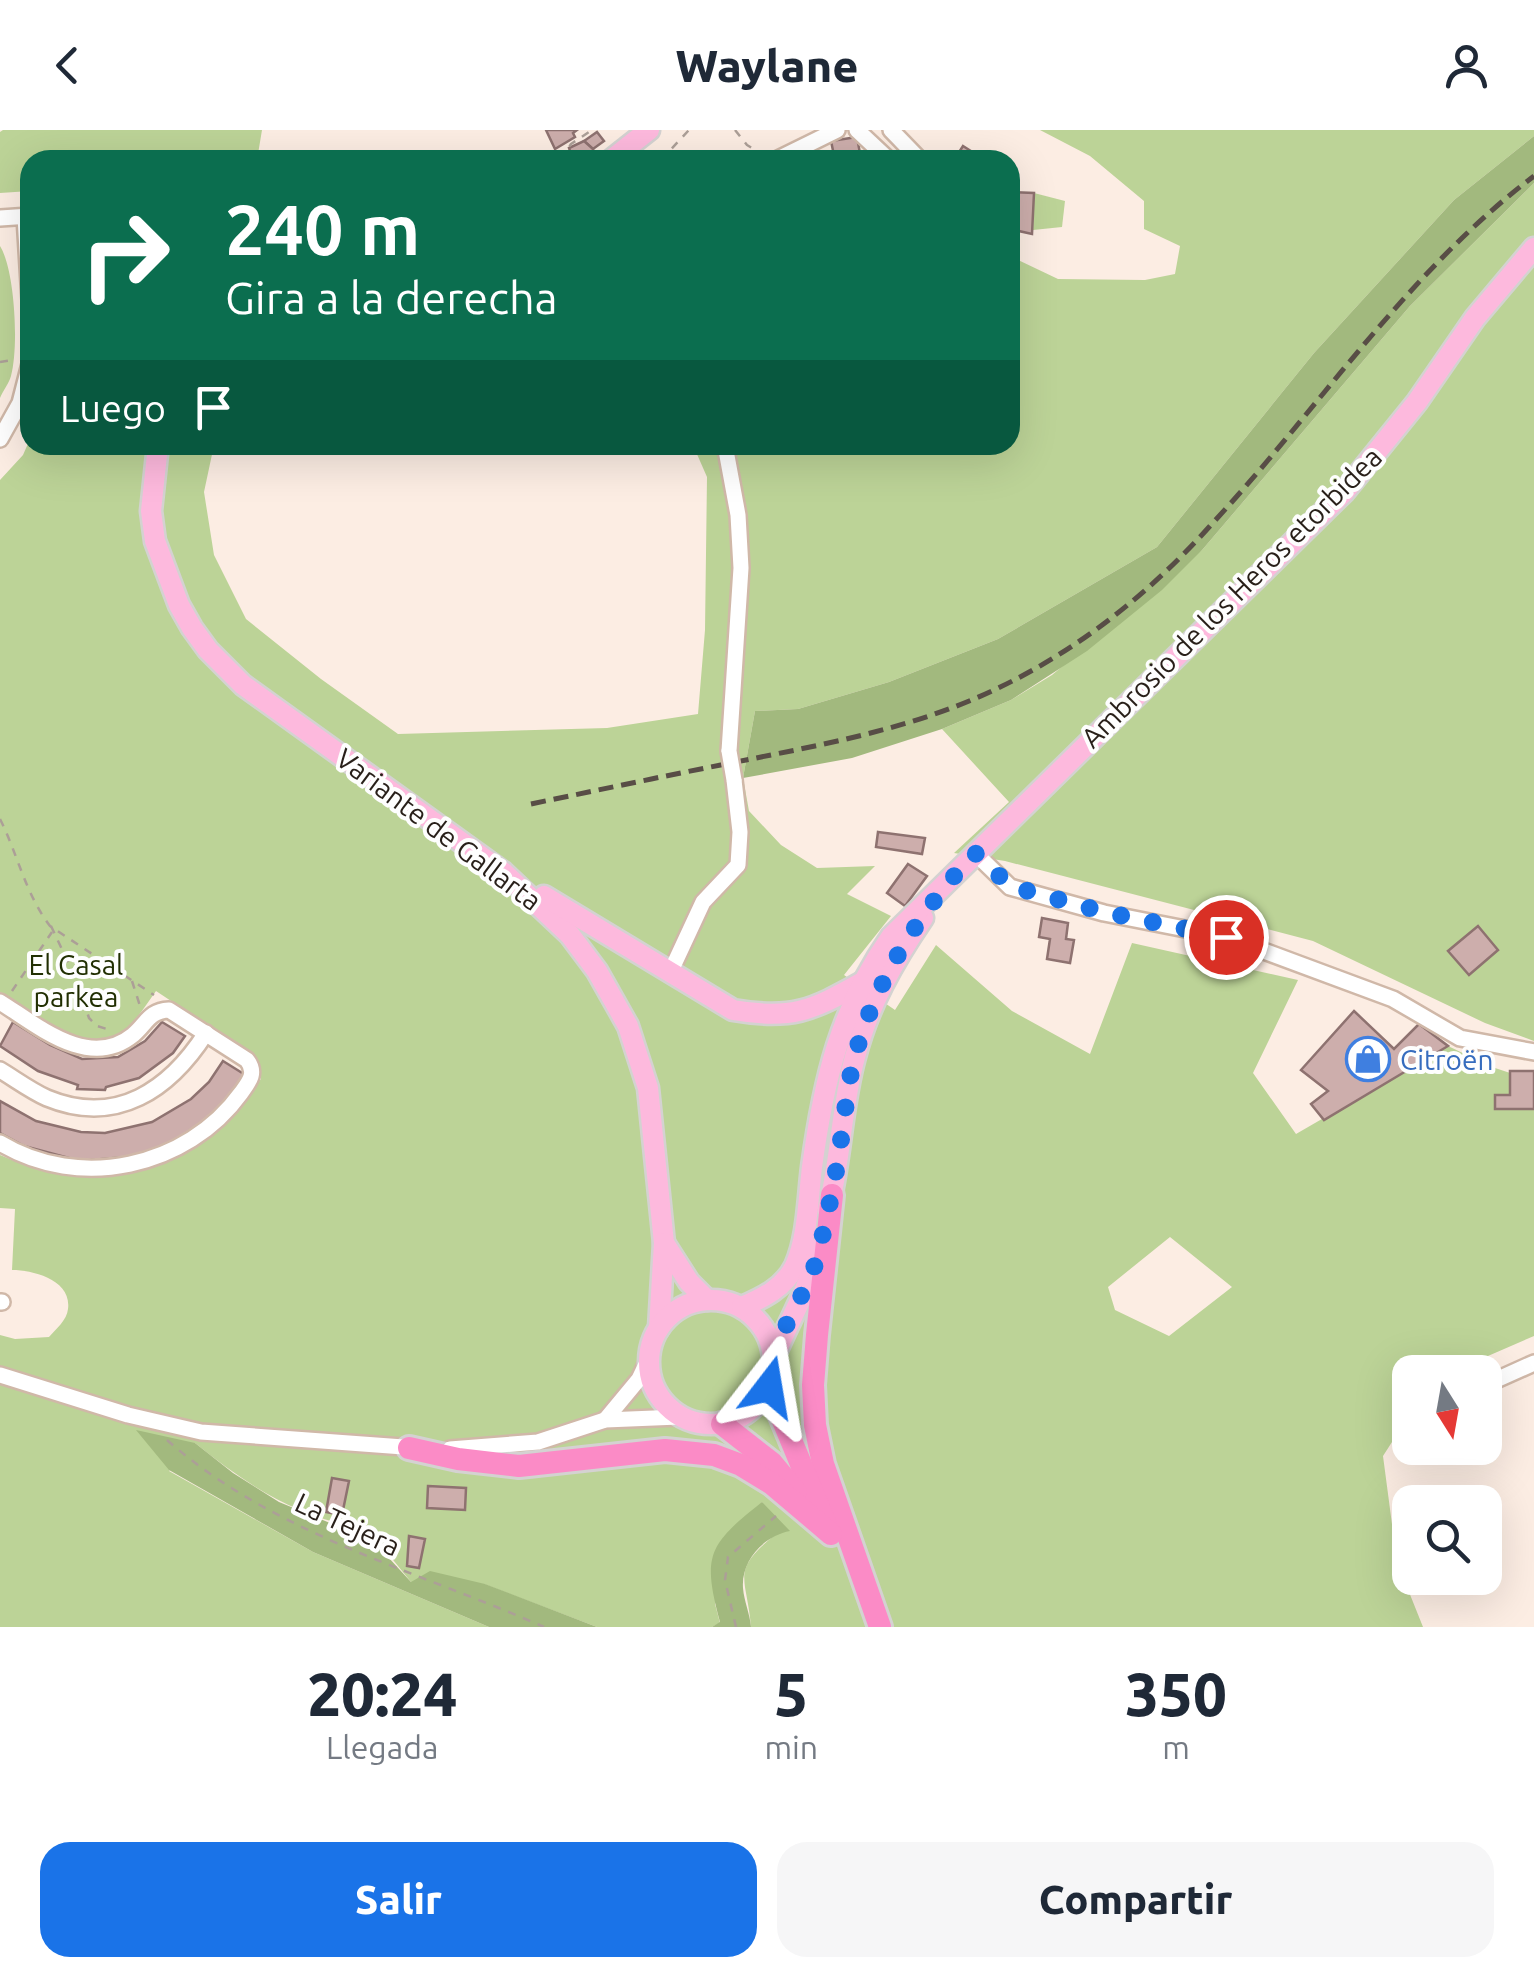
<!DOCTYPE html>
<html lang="es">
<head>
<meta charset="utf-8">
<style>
  body { margin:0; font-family:Ubuntu,sans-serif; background:#f6f6f7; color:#1f2937; height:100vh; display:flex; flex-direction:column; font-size:38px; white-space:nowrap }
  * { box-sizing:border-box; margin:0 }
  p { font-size:32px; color:#747a83 }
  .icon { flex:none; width:55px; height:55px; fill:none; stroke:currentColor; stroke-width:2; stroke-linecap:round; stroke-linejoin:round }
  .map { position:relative; height:1497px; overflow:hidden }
  .side { display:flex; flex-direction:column; background:#fff; flex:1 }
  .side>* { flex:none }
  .top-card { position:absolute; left:20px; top:20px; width:1000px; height:305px; border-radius:30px; box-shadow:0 10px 40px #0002; background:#0b6e4f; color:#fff; overflow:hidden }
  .needle { width:65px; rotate:169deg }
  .tools { position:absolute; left:1392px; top:1225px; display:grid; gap:20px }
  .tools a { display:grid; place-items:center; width:110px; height:110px; border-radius:20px; background:#fff; box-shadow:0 10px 40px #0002; font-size:50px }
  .pin { position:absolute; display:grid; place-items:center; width:85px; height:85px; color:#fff; margin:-42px; border:5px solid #fff; border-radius:50%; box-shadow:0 2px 10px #0007 }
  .me { position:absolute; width:110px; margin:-55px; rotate:14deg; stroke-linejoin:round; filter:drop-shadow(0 0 8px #0008) }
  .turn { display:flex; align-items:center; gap:35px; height:210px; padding:0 40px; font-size:45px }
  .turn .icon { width:130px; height:130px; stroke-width:2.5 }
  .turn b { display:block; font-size:70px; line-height:85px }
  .then { display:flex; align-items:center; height:95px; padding:0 40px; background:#0003; gap:20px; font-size:38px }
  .eta { display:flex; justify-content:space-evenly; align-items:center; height:170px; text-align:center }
  .eta b { font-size:60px; font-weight:800; line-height:70px }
  .primary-button { display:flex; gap:20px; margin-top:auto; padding:20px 40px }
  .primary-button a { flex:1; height:115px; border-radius:30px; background:#1a73e8; color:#fff; font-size:40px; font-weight:800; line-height:115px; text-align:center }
  .primary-button a+a { background:#f6f6f7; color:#1f2937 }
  header { display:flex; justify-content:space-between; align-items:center; height:130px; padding:0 40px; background:#fff; font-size:45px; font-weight:800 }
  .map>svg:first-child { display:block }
  .green { fill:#bcd397; fill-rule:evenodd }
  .forest { fill:#a2b97e }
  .building { fill:#cdaeac; stroke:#8e7270; stroke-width:2.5 }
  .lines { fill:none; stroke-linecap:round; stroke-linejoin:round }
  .minor-casing { stroke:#d0b8a8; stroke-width:20 }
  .major-casing { stroke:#d4d2d1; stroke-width:25 }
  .highway-casing { stroke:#d4d2d1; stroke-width:28 }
  .path { stroke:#ac9f97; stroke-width:2.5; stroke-dasharray:8 8; stroke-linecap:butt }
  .minor { stroke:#fff; stroke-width:15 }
  .major { stroke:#fdb9dd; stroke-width:20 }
  .highway { stroke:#fb8bc6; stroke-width:22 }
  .rail { stroke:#584d46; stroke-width:5; stroke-dasharray:15 8; stroke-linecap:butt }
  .minor-bridge-casing { stroke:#d0b8a8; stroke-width:20; stroke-linecap:butt }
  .minor-bridge { stroke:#fff; stroke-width:15 }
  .route { stroke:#1a73e8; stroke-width:18; stroke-dasharray:0 32.4 }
  .labels { text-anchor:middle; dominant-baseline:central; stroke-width:8; stroke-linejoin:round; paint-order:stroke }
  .street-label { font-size:28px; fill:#281f19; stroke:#fefefe }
  .park-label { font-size:28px; fill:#212f02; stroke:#fefefe }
  .shop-label { font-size:28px; fill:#366cbe; stroke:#fefefe; text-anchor:start }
</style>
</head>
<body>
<header><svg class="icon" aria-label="back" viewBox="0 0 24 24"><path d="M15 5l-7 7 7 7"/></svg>Waylane<svg class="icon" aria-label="person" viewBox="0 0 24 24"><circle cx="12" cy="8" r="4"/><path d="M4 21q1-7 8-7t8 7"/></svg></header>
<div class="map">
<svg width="1534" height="1497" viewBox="0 0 1534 1497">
  <rect width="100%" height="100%" fill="#fcede3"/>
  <g class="green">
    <path d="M3 0H262L257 30H30V61L0 63V2Z"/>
    <path d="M1040 0H1534V6L1454 70 1314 223 1157 417 998 509 889 552 798 579 755 581 743 648 749 681 781 715 817 738 875 736 847 764 891 786 844 845 895 880 936 815 1012 881 1090 924 1132 813 1298 850 1253 943 1296 1004 1448 916 1492 937 1534 951V1206L1451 1242H1410V1284L1383 1326 1397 1432 1423 1497H751C747 1446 729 1442 776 1404L762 1372 715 1474 720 1493 712 1497H597L484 1454 411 1452 368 1399C297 1388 250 1357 195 1313L169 1341 313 1422 489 1497H0V1205L15 1209 49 1207C56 1199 67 1190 68 1179 72 1150 33 1140 12 1140L15 1079 0 1078V1025C83 1060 158 1054 226 991 239 979 250 963 261 949L254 926 156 861C146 875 135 893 120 904 82 931 31 881 0 862V350L23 325 30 309V315H214L204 362 214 425 246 489 321 549 398 604 607 598 698 584 705 500 707 347 693 315H1010V126L1058 149 1145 150 1175 144 1180 116 1144 99V71L1090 26ZM1170 1107 1232 1157 1169 1206 1115 1180 1108 1157Z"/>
    <path d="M1534 53V911L1485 893 1313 811 1005 731 954 723 1009 672 942 599 1011 570 1052 545 1203 419 1410 176Z"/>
    <path d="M1034 63 1065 71 1062 97 1033 100Z"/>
    <path d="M0 116C15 140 19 217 11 246 9 253 3 261 0 268Z"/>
  </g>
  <g class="forest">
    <path d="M1534 6V53L1410 176 1203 419 1162 460 1087 521 1011 570 942 599 852 628 743 648 755 581 798 579 889 552 998 509 1157 417 1314 223 1454 70Z"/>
    <path d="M136 1300 195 1313 233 1343 279 1372 330 1393 368 1399 390 1409 388 1427 411 1452 430 1441 485 1454 597 1497H489L313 1422 169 1340Z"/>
    <path d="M762 1372 790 1401C764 1406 741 1430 743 1458 744 1471 750 1484 751 1497H712L720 1492C702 1425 708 1415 762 1372Z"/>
  </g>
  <g class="building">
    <path d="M546 0H577L573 3 575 7 555 19Z"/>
    <path d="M597 2 604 11 593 19 584 11Z"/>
    <path d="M857 7 861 29 835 30 831 11Z"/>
    <path d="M584 11 593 19 594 27 573 30 569 18Z"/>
    <path d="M963 16 985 30H954Z"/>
    <path d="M1010 62 1034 63 1032 104 1010 99Z"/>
    <path d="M878 702 925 708 922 724 876 717Z"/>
    <path d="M908 734 927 746 905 776 887 763Z"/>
    <path d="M1042 788 1068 793 1066 809 1074 810 1070 833 1047 829 1050 809 1039 807Z"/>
    <path d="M1478 796 1498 820 1469 845 1448 821Z"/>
    <path d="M1354 881 1394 919 1419 894 1448 916 1324 990 1311 974 1328 961 1301 940Z"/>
    <path d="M13 892 50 915 82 929 118 927 145 911 162 892 185 906 173 923 139 948 106 957 105 960 77 959 78 955 38 941 0 916Z"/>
    <path d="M223 931 247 946 209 989 163 1017 137 1026 80 1031 24 1016 0 1003V971L36 991 81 1002 105 1003 152 992 191 969 209 952Z"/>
    <path d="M1510 941H1534V979H1495V965H1510Z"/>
    <path d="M332 1348 349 1351 342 1385 326 1382Z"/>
    <path d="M428 1356 466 1358 465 1380 427 1378Z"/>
    <path d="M409 1406 425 1409 419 1438 407 1436Z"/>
  </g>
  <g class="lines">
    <defs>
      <g id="minor">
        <path d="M857 0 889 30"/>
        <path d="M891 0 920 30"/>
        <path d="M776 30 837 0"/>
        <path d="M25 87 30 170"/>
        <path d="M0 88 30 86"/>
        <path d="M0 309 20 273 30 234"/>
        <path d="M725 315 738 385 741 438 729 621"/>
        <path d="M975 723 1010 757 1104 783 1226 807 1393 869 1460 908 1534 922"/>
        <path d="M670 843 703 772 738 735 740 702 734 650"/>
        <path d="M0 872C37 895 89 941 133 905 147 893 149 881 169 880L247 930C257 943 249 952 241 963 187 1038 79 1061 0 1013"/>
        <path d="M0 940C15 949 31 961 47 968 117 997 170 959 206 903"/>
        <path d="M0 1172H2"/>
        <path d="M0 1245 128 1285 201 1302 417 1318"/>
        <path d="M1485 1255 1534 1233"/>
        <path d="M605 1290 639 1249 649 1228"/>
        <path d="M450 1319 538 1312 605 1290 679 1287"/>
      </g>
      <g id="major">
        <path d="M611 30 649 0"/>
        <path d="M158 315 151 381 155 411 179 475 192 498 208 520 243 555 503 742 570 805 597 841 628 896 648 958 664 1113 659 1198"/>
        <path d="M544 766 733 880C791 890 811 881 861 853"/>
        <path d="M828 1080C841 1030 841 977 855 927 868 876 893 832 923 788"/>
        <path d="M664 1113 689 1152 707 1170"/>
        <circle cx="711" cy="1232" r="62"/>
        <path d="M742 1177C763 1168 784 1158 795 1136 808 1107 808 1069 812 1037 824 949 840 880 891 807L1345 361 1417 272 1475 188 1534 118"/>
        <path d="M774 1227C789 1190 810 1157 819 1118"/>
      </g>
      <g id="highway">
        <path d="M832 1065 817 1205 813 1255 815 1295 823 1334 880 1497"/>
        <path d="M769 1257 827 1397"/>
        <path d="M722 1294 772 1333 796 1362"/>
        <path d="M409 1318 458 1329 519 1336 665 1320 714 1325 741 1335 772 1354 831 1404"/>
      </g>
    </defs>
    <use href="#minor" class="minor-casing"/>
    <use href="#major" class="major-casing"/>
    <use href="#highway" class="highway-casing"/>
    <g class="path">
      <path d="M735 0 747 15 762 24"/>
      <path d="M561 30 571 14 592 0"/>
      <path d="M661 30 689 0"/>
      <path d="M0 232 13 230"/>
      <path d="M0 689C18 725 25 763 50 796L154 865"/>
      <path d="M51 796 76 849 89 888 97 896 107 899"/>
      <path d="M132 851 140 876"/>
      <path d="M12 861 52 802"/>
      <path d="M167 1310C275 1405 415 1440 544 1497"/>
      <path d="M736 1497 725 1450 728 1427 776 1386"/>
    </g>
    <use href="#minor" class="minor"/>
    <use href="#major" class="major"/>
    <use href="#highway" class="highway"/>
    <path class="rail" d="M531 674C603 659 674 644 746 630 831 613 916 597 994 560 1077 521 1149 464 1210 396 1318 280 1407 142 1534 46"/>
    <defs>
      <path id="minor-bridge" d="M729 621 734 650"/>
    </defs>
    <use href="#minor-bridge" class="minor-bridge-casing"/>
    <use href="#minor-bridge" class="minor-bridge"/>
  </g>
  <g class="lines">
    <path class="route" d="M769 1257C775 1237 777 1218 785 1198 797 1172 812 1150 819 1121 827 1086 835 1052 840 1016 845 986 847 955 855 926 876 849 921 780 975 723L1010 756 1104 782 1226 807"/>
  </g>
  <defs>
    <symbol id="shop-ring" viewBox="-11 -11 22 22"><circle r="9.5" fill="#fefefe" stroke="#3f7fe0" stroke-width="1.5"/><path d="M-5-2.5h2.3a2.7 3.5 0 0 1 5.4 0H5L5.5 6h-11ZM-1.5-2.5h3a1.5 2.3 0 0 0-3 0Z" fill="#3f7fe0"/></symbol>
  </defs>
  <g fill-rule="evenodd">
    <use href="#shop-ring" x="1343" y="904" width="50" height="50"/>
  </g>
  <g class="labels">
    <g class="street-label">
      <text transform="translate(1231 467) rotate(-45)">Ambrosio de los Heros etorbidea</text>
      <text transform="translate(439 699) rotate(37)">Variante de Gallarta</text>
      <text transform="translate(348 1394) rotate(25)">La Tejera</text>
    </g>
    <g class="park-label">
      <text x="76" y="834">El Casal<tspan x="76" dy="32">parkea</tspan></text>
    </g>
    <g class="shop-label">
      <text x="1400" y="929">Citroën</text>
    </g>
  </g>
</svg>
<div class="tools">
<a><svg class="needle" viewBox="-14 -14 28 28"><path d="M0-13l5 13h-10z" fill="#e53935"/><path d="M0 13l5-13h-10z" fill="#747a83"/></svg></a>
<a><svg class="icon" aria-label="search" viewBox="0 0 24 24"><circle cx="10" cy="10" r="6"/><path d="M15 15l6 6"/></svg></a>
</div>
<div class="pin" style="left:1226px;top:807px;background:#d93025"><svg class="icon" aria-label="arrive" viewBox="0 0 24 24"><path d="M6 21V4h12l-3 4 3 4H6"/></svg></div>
<svg class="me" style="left:769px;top:1257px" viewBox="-20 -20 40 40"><path d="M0-17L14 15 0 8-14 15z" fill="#1a73e8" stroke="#fff" stroke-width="4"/></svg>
<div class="top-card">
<div class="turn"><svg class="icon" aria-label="right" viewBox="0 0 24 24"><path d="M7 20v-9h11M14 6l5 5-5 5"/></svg><div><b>240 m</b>Gira a la derecha</div></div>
<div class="then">Luego<svg class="icon" aria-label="arrive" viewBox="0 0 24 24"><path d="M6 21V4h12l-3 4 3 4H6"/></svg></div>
</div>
</div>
<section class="side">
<div class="eta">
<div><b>20:24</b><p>Llegada</p></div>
<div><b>5</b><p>min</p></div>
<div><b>350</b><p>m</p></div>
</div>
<div class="primary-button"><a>Salir</a><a>Compartir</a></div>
</section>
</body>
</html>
